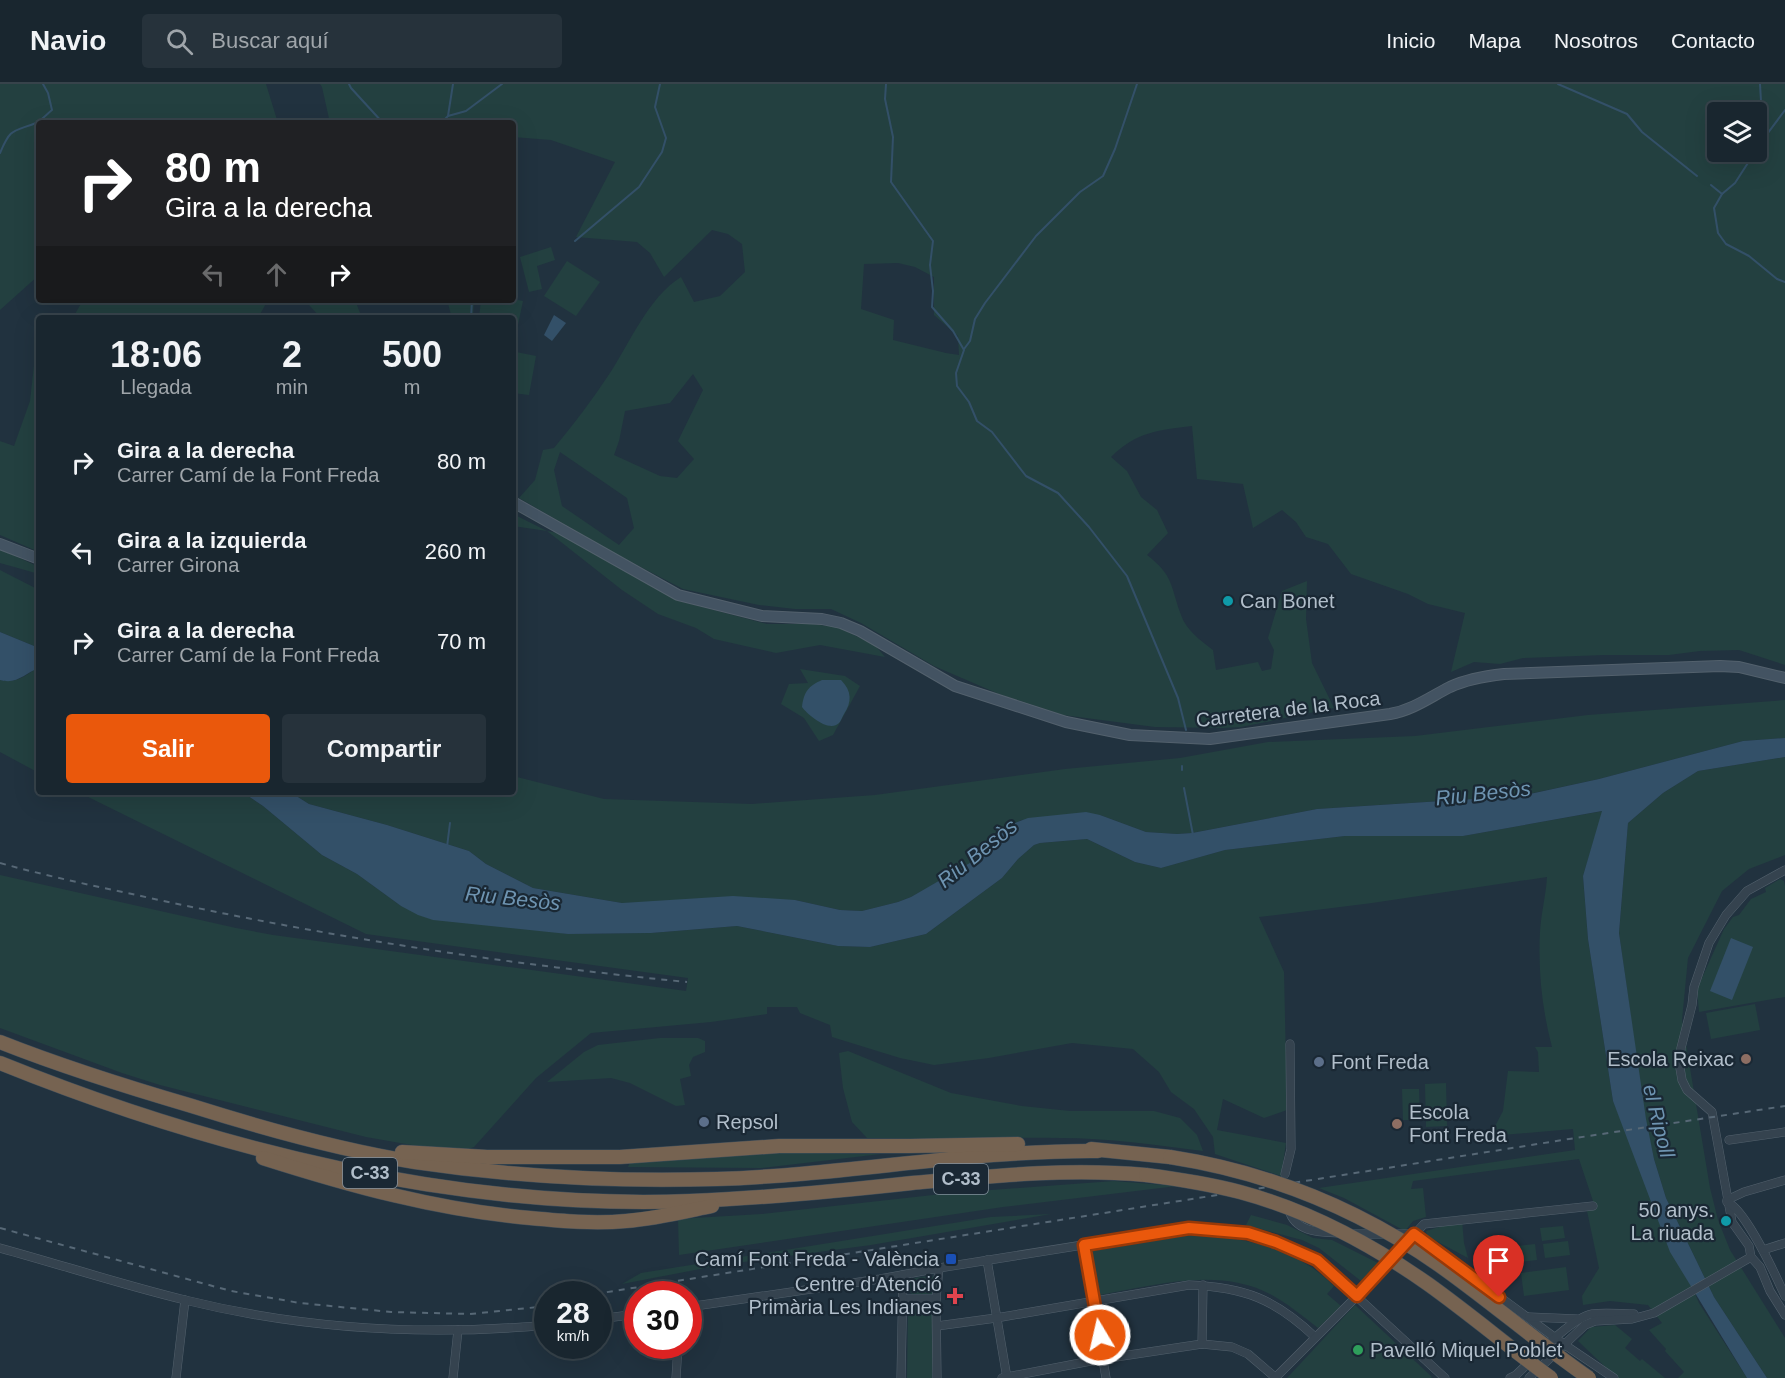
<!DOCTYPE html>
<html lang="es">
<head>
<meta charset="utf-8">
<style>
  body { margin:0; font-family:Arial,sans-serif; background:#26323b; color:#f1f3f6; height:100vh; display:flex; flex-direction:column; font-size:22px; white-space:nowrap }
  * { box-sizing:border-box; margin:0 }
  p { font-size:20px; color:#9fa5aa }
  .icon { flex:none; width:33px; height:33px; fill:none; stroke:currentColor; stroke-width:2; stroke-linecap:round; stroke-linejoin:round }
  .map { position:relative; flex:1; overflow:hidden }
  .side { position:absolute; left:36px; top:231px; width:480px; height:480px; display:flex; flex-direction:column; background:#19262f; border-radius:6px; box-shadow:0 6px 24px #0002,0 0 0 2px #37434b }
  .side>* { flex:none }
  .top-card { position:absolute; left:36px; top:36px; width:480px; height:183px; border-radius:6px; box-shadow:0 6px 24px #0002,0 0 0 2px #37434b; background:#202124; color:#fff; overflow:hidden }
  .tools { position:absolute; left:1707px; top:18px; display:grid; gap:12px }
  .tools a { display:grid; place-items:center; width:60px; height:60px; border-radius:6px; background:#19262f; box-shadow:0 6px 24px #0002,0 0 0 2px #37434b; font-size:30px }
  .speed { position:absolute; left:534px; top:1197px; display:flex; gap:12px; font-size:30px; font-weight:700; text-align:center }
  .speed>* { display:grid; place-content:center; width:78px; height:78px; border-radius:50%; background:#19262f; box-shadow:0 6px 24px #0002,0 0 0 2px #37434b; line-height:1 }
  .speed small { font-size:15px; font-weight:400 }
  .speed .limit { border:9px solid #d22; background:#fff; color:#111 }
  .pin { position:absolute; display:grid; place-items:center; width:51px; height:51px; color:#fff; margin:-62px -26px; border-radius:50% 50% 50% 0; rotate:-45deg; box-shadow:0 0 6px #0007 }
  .pin .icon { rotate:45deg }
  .me { position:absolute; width:66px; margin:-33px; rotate:351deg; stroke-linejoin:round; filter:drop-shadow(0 0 4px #0008) }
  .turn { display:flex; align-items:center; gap:21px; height:126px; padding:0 30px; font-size:27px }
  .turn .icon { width:78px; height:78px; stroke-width:2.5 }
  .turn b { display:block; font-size:42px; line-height:51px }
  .lanes { display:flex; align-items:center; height:57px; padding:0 30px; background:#0003; justify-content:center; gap:30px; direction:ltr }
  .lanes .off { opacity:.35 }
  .eta { display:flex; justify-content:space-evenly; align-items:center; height:102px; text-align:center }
  .eta b { font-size:36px; font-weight:700; line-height:42px }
  .button { display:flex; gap:12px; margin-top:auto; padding:12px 30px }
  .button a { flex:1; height:69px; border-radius:6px; background:#ea580c; color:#fff; font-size:24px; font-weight:700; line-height:69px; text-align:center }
  .button a+a { background:#26323b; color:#f1f3f6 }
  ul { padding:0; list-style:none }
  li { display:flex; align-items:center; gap:18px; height:90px; padding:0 30px }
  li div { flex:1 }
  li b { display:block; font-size:22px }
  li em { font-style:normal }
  header { display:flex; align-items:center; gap:36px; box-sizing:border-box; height:84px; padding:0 30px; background:#19262f; border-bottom:2px solid #37434b }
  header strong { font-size:28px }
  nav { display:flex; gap:33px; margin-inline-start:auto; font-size:21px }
  .search { width:420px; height:54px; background:#26323b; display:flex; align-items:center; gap:15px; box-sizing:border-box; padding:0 21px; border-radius:6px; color:#9fa5aa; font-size:22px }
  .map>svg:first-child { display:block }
  .green { fill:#234040; fill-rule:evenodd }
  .water { fill:#335068 }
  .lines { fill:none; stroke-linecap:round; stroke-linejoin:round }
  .stream { stroke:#335068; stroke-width:2 }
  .street-casing { stroke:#53616d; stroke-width:9 }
  .secondary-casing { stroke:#53616d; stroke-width:12 }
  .highway-casing { stroke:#404e5a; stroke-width:15 }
  .street { stroke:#35434f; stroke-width:8 }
  .secondary { stroke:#435362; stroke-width:10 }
  .highway { stroke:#766351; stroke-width:14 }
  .rail { stroke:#576876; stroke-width:2; stroke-dasharray:6 6; stroke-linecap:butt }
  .highway-bridge-casing { stroke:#404e5a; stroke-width:15; stroke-linecap:butt }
  .highway-bridge { stroke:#766351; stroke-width:14 }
  .route-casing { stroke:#983908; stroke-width:15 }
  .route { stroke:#ea580c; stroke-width:10 }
  .culture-dot { fill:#0f9aa8; stroke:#1a2834; stroke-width:2 }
  .education-dot { fill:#8d6e63; stroke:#1a2834; stroke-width:2 }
  .service-dot { fill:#5c6f8a; stroke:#1a2834; stroke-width:2 }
  .transit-dot { fill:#1a4fb4; stroke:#1a2834; stroke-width:2 }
  .health-dot { fill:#e0444e; stroke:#1a2834; stroke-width:2 }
  .leisure-dot { fill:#2e9e5b; stroke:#1a2834; stroke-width:2 }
  .labels { text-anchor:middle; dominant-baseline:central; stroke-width:4.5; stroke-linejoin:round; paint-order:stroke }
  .shield { fill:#1a2834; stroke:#84919d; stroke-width:1.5 }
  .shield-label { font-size:18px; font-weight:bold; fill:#b1beca }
  .poi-label { font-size:20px; fill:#b1beca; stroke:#1a2834; text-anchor:start }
  .street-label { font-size:20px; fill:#b1beca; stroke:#1a2834 }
  .water-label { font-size:21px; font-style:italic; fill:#6e94b1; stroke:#1a2834 }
</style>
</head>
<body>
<header>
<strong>Navio</strong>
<div class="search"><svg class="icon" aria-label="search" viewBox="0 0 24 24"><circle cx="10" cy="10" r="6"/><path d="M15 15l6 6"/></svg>Buscar aquí</div>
<nav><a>Inicio</a><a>Mapa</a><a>Nosotros</a><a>Contacto</a></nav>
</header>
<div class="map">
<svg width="1785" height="1294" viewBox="0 0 1785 1294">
  <rect width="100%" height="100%" fill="#21323f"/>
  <g class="green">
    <path d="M0 0H266L278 39H39V191L0 226Z"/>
    <path d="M320 0H1785V581L1739 566 1700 567 1669 571H1604L1523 574 1500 580 1474 578 1451 588 1465 529 1428 520 1408 510 1351 490 1328 460 1306 453 1296 438 1282 426 1253 444 1243 400 1197 395 1192 342C1158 346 1136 348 1111 373L1127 387 1141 413 1157 426 1168 449 1147 471C1174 492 1170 501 1181 531 1186 546 1201 557 1213 566L1216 586 1258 578 1262 587 1271 585 1274 566 1268 554 1282 507 1307 497 1306 535 1312 579 1334 624 1241 643 1222 644 1155 643 1063 631 999 610 934 582 861 539 831 525H795L759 521 683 505 614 469 519 414 535 396 543 366 554 364C574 340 593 315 610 289 631 257 648 214 681 193L694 218 720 212 745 188 742 160 728 150 712 146 664 193 650 169 637 158 576 153 615 78 551 56 513 53V39H330L322 3ZM1718 28H1756V68H1718ZM898 179 915 183 934 193V231L958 252 959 271 946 269 893 256 894 236 861 225 864 180ZM693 290 703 306 678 357 694 375 677 394 660 392 614 371 619 357 625 327 670 319ZM560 368 627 414 634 444 619 461 562 422 554 386Z"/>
    <path d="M551 163 555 176 537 182 542 205 529 208 520 173Z"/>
    <path d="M567 177 600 198 576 232 544 212Z"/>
    <path d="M513 215 523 217 515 255 516 268 536 272 529 311 513 309V234H479L481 216Z"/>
    <path d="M83 216H268L258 234H78L75 230Z"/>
    <path d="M291 216H355L362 234H321L309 221Z"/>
    <path d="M447 216H474L473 234H452Z"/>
    <path d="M35 272 39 274V468L0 451V357L14 362 30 317Z"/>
    <path d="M513 430 547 447 558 449 676 516 767 540H812L837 543 875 561 885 573 820 561 776 569 714 555 696 544 658 530 622 506 547 447 513 442Z"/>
    <path d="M0 465 39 483V490L0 479Z"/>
    <path d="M0 486 39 506V564L0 548Z"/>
    <path d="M37 584H39V689L0 668V596C15 600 25 592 37 584Z"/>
    <path d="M800 585 845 592 860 602 833 651 819 657 804 634 781 620 789 600 808 599Z"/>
    <path d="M1785 616V654L1743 657 1599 695 1519 712 1317 725 1192 749 1177 750 1146 748 1100 731 1021 736 1009 743 981 772 963 784 911 813 898 818 862 827 840 826 795 816 622 819 533 804 486 780 469 767 387 741 309 720 290 708H513V692L604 715 752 720 875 711 1065 685 1180 674 1268 658 1415 652 1588 631Z"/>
    <path d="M1785 673V771L1749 785 1722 807 1688 874 1682 936 1710 1104 1718 1136 1730 1166 1785 1254V1294H1767L1714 1213 1666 1114 1654 1075 1645 1035 1619 849 1628 739 1663 709 1698 687Z"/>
    <path d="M78 708H242L263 722 322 771 357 790 401 822 408 824 568 850 651 849 737 842 838 862 870 863 926 850 1002 794 1018 775 1034 761 1040 759 1087 755 1135 778 1161 784 1225 766 1345 752H1463L1603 727 1583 792 1588 855 1613 1017 1699 1219 1747 1294H1678L1684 1288 1665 1267 1666 1265 1649 1246 1662 1239 1648 1221 1610 1217 1583 1221 1582 1212 1599 1184 1586 1122 1596 1126 1579 1075 1413 1097 1411 1105 1423 1104 1426 1133 1413 1137 1405 1147 1344 1114 1319 1104 1575 1066 1573 1045 1490 1052 1503 1027 1508 987 1539 988 1538 968 1535 963H1552C1542 925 1538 887 1540 848 1541 829 1546 811 1547 793L1372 819 1259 833 1284 888 1287 1026 1264 1034 1223 1015 1217 1046 1286 1059 1281 1092 1215 1070 1213 1053 1194 1025 1171 1008 1159 988 1133 965 1072 959 989 974 934 981 900 974 832 953 830 941 800 929 797 923H767V930L711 938 591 949 536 994 474 1063 457 1069 366 1053 160 1001 122 989 0 944V791L236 844 273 851 686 907 688 894 366 850Z"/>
    <path d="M1780 795 1784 797 1785 802V913L1699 928 1697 905 1724 845 1733 833 1739 831 1751 815 1766 808 1765 804Z"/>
    <path d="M1755 920 1760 946 1711 955 1706 929Z"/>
    <path d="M660 954H698L705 957V968L693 973 689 981 691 992 680 995 685 1021 676 1022 630 999 611 994 547 998 584 968 598 961Z"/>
    <path d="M848 967 951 1009 1022 1022 1070 1027H1154L1180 1034 1197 1051 1203 1067C1156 1061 1108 1054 1061 1054 996 1053 932 1056 867 1054L852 1038 843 1004 839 969Z"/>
    <path d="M1446 999 1447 1042 1426 1043 1425 1000Z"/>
    <path d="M1402 1005H1419L1420 1036H1403Z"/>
    <path d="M753 1068 881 1070 761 1084 628 1083 630 1078Z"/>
    <path d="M1114 1097 1177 1102 1003 1123 679 1171 678 1135 761 1130 951 1109Z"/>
    <path d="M1051 1130 871 1161 721 1181 622 1200 641 1189 991 1133Z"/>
    <path d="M1251 1131 1287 1141 1313 1154 1332 1156 1378 1179 1361 1197 1319 1164 1302 1156 1246 1141Z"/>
    <path d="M1462 1136 1464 1159 1468 1174 1427 1152 1426 1147Z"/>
    <path d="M1563 1142 1565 1154 1542 1157 1540 1144Z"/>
    <path d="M1191 1151C1244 1153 1295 1163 1334 1202L1327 1210 1341 1222 1318 1244C1305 1234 1292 1223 1277 1214 1223 1181 1157 1201 1100 1211L1092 1167Z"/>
    <path d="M1568 1157 1570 1171 1545 1174 1543 1160Z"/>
    <path d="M1535 1160 1537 1176 1503 1180 1502 1164Z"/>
    <path d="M1566 1183 1569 1206 1524 1212 1521 1189Z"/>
    <path d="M929 1192 935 1193 933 1210H912L908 1205 910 1197 914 1194Z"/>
    <path d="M917 1219H927L934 1226 932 1294H907L908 1227Z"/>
    <path d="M1355 1221 1432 1293 1431 1294H1287Z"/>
    <path d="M1615 1241 1632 1255 1625 1264 1640 1277 1642 1275 1665 1294H1617L1578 1257 1591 1243Z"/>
  </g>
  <g class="water">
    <path d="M554 231 566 239 552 257 544 251Z"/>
    <path d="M0 548 39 564V584C25 589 17 601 0 596Z"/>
    <path d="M822 596H841C852 607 852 618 844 630 842 633 841 637 839 639 829 649 808 631 802 623 804 608 808 602 822 596Z"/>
    <path d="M1785 654V673L1698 687 1663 709 1628 739 1619 849 1646 1035 1654 1075 1666 1114 1714 1213 1767 1294H1747L1670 1168 1613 1017 1588 855 1583 792 1602 727 1463 752H1345L1225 766 1161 784 1135 778 1087 755 1040 759 1034 761 1018 775 1002 794 926 850 870 863 838 862 737 842 651 849 568 850 433 836 418 831 401 822 357 790 322 771 263 722 242 708H290L309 720 387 741 469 767 486 780 533 804 622 819 733 812 795 816 840 826 862 827 898 818 911 813 975 776 1004 747 1015 739 1028 734 1086 728 1100 731 1146 748 1177 750 1192 749 1317 725 1520 712 1599 695 1743 657Z"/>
    <path d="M1731 854 1753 863 1732 916 1710 907Z"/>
  </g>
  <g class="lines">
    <g class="stream">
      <path d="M349 0 351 4 383 39"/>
      <path d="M886 0 885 15 893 53 891 98 933 157 930 181 933 207 932 223 953 247 964 266 956 289 957 302 969 318 977 337 992 348 1026 392 1058 409 1089 443 1127 492 1178 614 1186 646"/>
      <path d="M1558 0 1627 30 1642 48 1697 92"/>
      <path d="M1760 0 1761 17"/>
      <path d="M448 32 453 0"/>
      <path d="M441 39 448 32 466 27 502 0"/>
      <path d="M1758 44 1759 62"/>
      <path d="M1756 65 1785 26"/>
      <path d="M1755 68 1735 99 1722 110 1714 124 1718 149 1726 160 1749 172 1777 195 1785 198"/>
      <path d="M0 69C11 43 13 48 36 39 42 36 47 30 52 26L48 9 43 0"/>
      <path d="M1711 101 1722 110"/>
      <path d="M575 157 639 103 662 68 666 54 655 23 660 0"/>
      <path d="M471 234 472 216"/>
      <path d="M964 265 970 257 975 235 985 219 1036 152 1080 108 1103 92 1115 65 1137 0"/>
      <path d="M1182 682V686"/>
      <path d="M1184 704 1193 751"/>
      <path d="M447 763 450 739"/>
    </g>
    <defs>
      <g id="street">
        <path d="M1785 786 1747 807 1726 831 1709 859 1694 903 1692 921 1681 964 1680 984 1682 996 1687 1006 1712 1028 1732 1138 1749 1162 1751 1173 1760 1183 1770 1207 1785 1231"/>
        <path d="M1729 1056 1785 1048"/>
        <path d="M1285 1090 1291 1065 1290 960"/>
        <path d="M1727 1116 1744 1108 1785 1096"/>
        <path d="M1727 1118C1745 1125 1776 1192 1785 1212"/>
        <path d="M1289 1126C1295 1148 1319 1148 1338 1149"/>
        <path d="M1350 1150H1414L1565 1261 1614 1294"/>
        <path d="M1084 1161 1106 1294"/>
        <path d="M0 1164C62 1181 123 1201 185 1216 302 1245 427 1252 548 1241"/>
        <path d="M1763 1166 1785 1159"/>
        <path d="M987 1176 1007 1294"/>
        <path d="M903 1215H936"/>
        <path d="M688 1223 880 1195 939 1184 1189 1144 1248 1149 1287 1162 1317 1176 1445 1294"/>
        <path d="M1529 1233 1577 1235"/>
        <path d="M598 1235 638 1230"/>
        <path d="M937 1242 996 1234 1189 1201C1244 1203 1275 1215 1315 1253"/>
        <path d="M1202 1260 1203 1201"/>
        <path d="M176 1294 185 1216"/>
        <path d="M453 1294 458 1246"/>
        <path d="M676 1294 678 1262"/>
        <path d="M901 1294 903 1191"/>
        <path d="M937 1294 936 1215 939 1184"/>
        <path d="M1002 1294 1096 1276 1202 1260 1232 1263 1248 1270 1276 1294"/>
        <path d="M1275 1294 1357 1212 1424 1140 1593 1122"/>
        <path d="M1510 1294 1516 1291C1532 1276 1572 1233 1592 1230 1605 1228 1621 1230 1634 1230"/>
        <path d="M1529 1294 1585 1241 1595 1237 1632 1235 1654 1229 1751 1173"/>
      </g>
      <g id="secondary">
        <path d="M513 418 678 511 762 532 822 535 841 539 860 547 955 602 1066 638 1130 651 1210 655 1390 630C1413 626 1430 613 1450 603 1467 595 1486 592 1504 590L1720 582 1739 583 1785 594"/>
        <path d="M0 460 39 475"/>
      </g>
      <g id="highway">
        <path d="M0 958C63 983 127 1003 192 1022 265 1045 339 1066 415 1078 516 1093 616 1098 717 1095 845 1091 971 1066 1098 1067"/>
        <path d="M0 979C215 1066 457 1126 690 1117 765 1114 839 1107 912 1099 991 1092 1067 1084 1146 1091"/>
        <path d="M1091 1065 1170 1073"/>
        <path d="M402 1068 487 1073H620L779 1062H910L1018 1060"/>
        <path d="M263 1074C351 1102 438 1126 530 1134 562 1137 594 1140 626 1137 655 1135 683 1128 712 1122"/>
      </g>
    </defs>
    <use href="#street" class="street-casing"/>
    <use href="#secondary" class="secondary-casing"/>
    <use href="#highway" class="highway-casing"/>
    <use href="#street" class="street"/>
    <use href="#secondary" class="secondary"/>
    <use href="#highway" class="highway"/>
    <g class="rail">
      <path d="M0 779C47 792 94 802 141 812 322 852 504 880 687 898"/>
      <path d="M0 1144 231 1207 300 1219 391 1228 470 1230 548 1222"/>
      <path d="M595 1210 1569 1055 1785 1022"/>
    </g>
    <defs>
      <g id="highway-bridge">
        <path d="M1170 1073C1267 1088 1357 1124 1439 1181 1490 1217 1537 1258 1589 1294"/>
        <path d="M1146 1091C1178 1095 1209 1100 1240 1108 1307 1126 1371 1160 1428 1200 1470 1230 1510 1264 1551 1294"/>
      </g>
    </defs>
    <use href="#highway-bridge" class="highway-bridge-casing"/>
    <use href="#highway-bridge" class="highway-bridge"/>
  </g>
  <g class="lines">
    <defs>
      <path id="route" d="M1100 1251 1084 1161 1189 1144 1248 1149 1276 1158 1317 1176 1357 1212 1414 1150 1499 1213"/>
    </defs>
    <use href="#route" class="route-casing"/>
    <use href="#route" class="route"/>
  </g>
  <g class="culture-dot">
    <circle cx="1228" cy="517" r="6"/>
    <circle cx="1726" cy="1137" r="6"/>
  </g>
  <g class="education-dot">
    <circle cx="1746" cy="975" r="6"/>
    <circle cx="1397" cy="1040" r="6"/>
  </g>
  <g class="service-dot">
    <circle cx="1319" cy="978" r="6"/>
    <circle cx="704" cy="1038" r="6"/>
  </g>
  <rect class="transit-dot" x="945" y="1169" width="12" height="12" rx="3"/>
  <path class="health-dot" d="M952 1203h6v6h6v6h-6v6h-6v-6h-6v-6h6z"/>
  <circle class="leisure-dot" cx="1358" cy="1266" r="6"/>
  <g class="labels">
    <g class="shield">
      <rect x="343" y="1074" width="54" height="30" rx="4.5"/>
      <rect x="934" y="1080" width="54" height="30" rx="4.5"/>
    </g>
    <g class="shield-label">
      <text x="370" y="1089">C-33</text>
      <text x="961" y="1095">C-33</text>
    </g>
    <g class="poi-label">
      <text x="1240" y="517">Can Bonet</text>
      <text x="1734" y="975" text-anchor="end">Escola Reixac</text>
      <text x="1331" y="978">Font Freda</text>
      <text x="1409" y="1028">Escola<tspan x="1409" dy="23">Font Freda</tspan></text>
      <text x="716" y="1038">Repsol</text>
      <text x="1714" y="1126" text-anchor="end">50 anys.<tspan x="1714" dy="23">La riuada</tspan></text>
      <text x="939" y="1175" text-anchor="end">Camí Font Freda - València</text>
      <text x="942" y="1200" text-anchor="end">Centre d'Atenció<tspan x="942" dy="23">Primària Les Indianes</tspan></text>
      <text x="1370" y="1266">Pavelló Miquel Poblet</text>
    </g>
    <g class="street-label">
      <text transform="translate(1288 625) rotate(-7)">Carretera de la Roca</text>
    </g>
    <g class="water-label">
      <text transform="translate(1483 709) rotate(-6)">Riu Besòs</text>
      <text transform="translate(977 769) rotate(-39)">Riu Besòs</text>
      <text transform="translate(513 814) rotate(6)">Riu Besòs</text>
      <text transform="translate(1659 1037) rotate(76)">el Ripoll</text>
    </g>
  </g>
</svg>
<div class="tools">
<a><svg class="icon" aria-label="layers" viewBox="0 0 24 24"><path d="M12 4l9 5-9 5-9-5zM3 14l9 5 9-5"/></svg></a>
</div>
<div class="speed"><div>28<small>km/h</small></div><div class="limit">30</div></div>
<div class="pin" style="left:1499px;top:1213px;background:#d93025"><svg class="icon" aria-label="arrive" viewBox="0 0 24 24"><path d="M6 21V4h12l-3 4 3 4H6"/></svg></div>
<svg class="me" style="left:1100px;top:1251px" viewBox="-20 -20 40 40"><circle r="17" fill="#ea580c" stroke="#fff" stroke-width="3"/><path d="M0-11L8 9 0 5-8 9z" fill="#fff"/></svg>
<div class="top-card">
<div class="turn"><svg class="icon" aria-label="right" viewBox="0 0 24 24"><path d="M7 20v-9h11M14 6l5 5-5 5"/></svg><div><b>80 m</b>Gira a la derecha</div></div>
<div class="lanes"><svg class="icon off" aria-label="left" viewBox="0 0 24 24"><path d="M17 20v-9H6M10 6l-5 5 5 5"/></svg><svg class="icon off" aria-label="ahead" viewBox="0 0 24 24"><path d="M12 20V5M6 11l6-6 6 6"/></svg><svg class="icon" aria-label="right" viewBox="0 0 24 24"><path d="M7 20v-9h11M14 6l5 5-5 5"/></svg></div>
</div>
<section class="side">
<div class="eta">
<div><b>18:06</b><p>Llegada</p></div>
<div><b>2</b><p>min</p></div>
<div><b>500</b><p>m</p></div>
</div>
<ul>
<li><svg class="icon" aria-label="right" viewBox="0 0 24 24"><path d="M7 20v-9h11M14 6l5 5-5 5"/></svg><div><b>Gira a la derecha</b><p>Carrer Camí de la Font Freda</p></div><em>80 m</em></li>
<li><svg class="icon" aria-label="left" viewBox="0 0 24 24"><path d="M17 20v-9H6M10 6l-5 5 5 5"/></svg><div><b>Gira a la izquierda</b><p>Carrer Girona</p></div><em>260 m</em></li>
<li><svg class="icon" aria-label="right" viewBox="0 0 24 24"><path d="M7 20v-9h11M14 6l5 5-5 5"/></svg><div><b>Gira a la derecha</b><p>Carrer Camí de la Font Freda</p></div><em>70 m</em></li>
</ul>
<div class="button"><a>Salir</a><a>Compartir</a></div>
</section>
</div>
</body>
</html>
